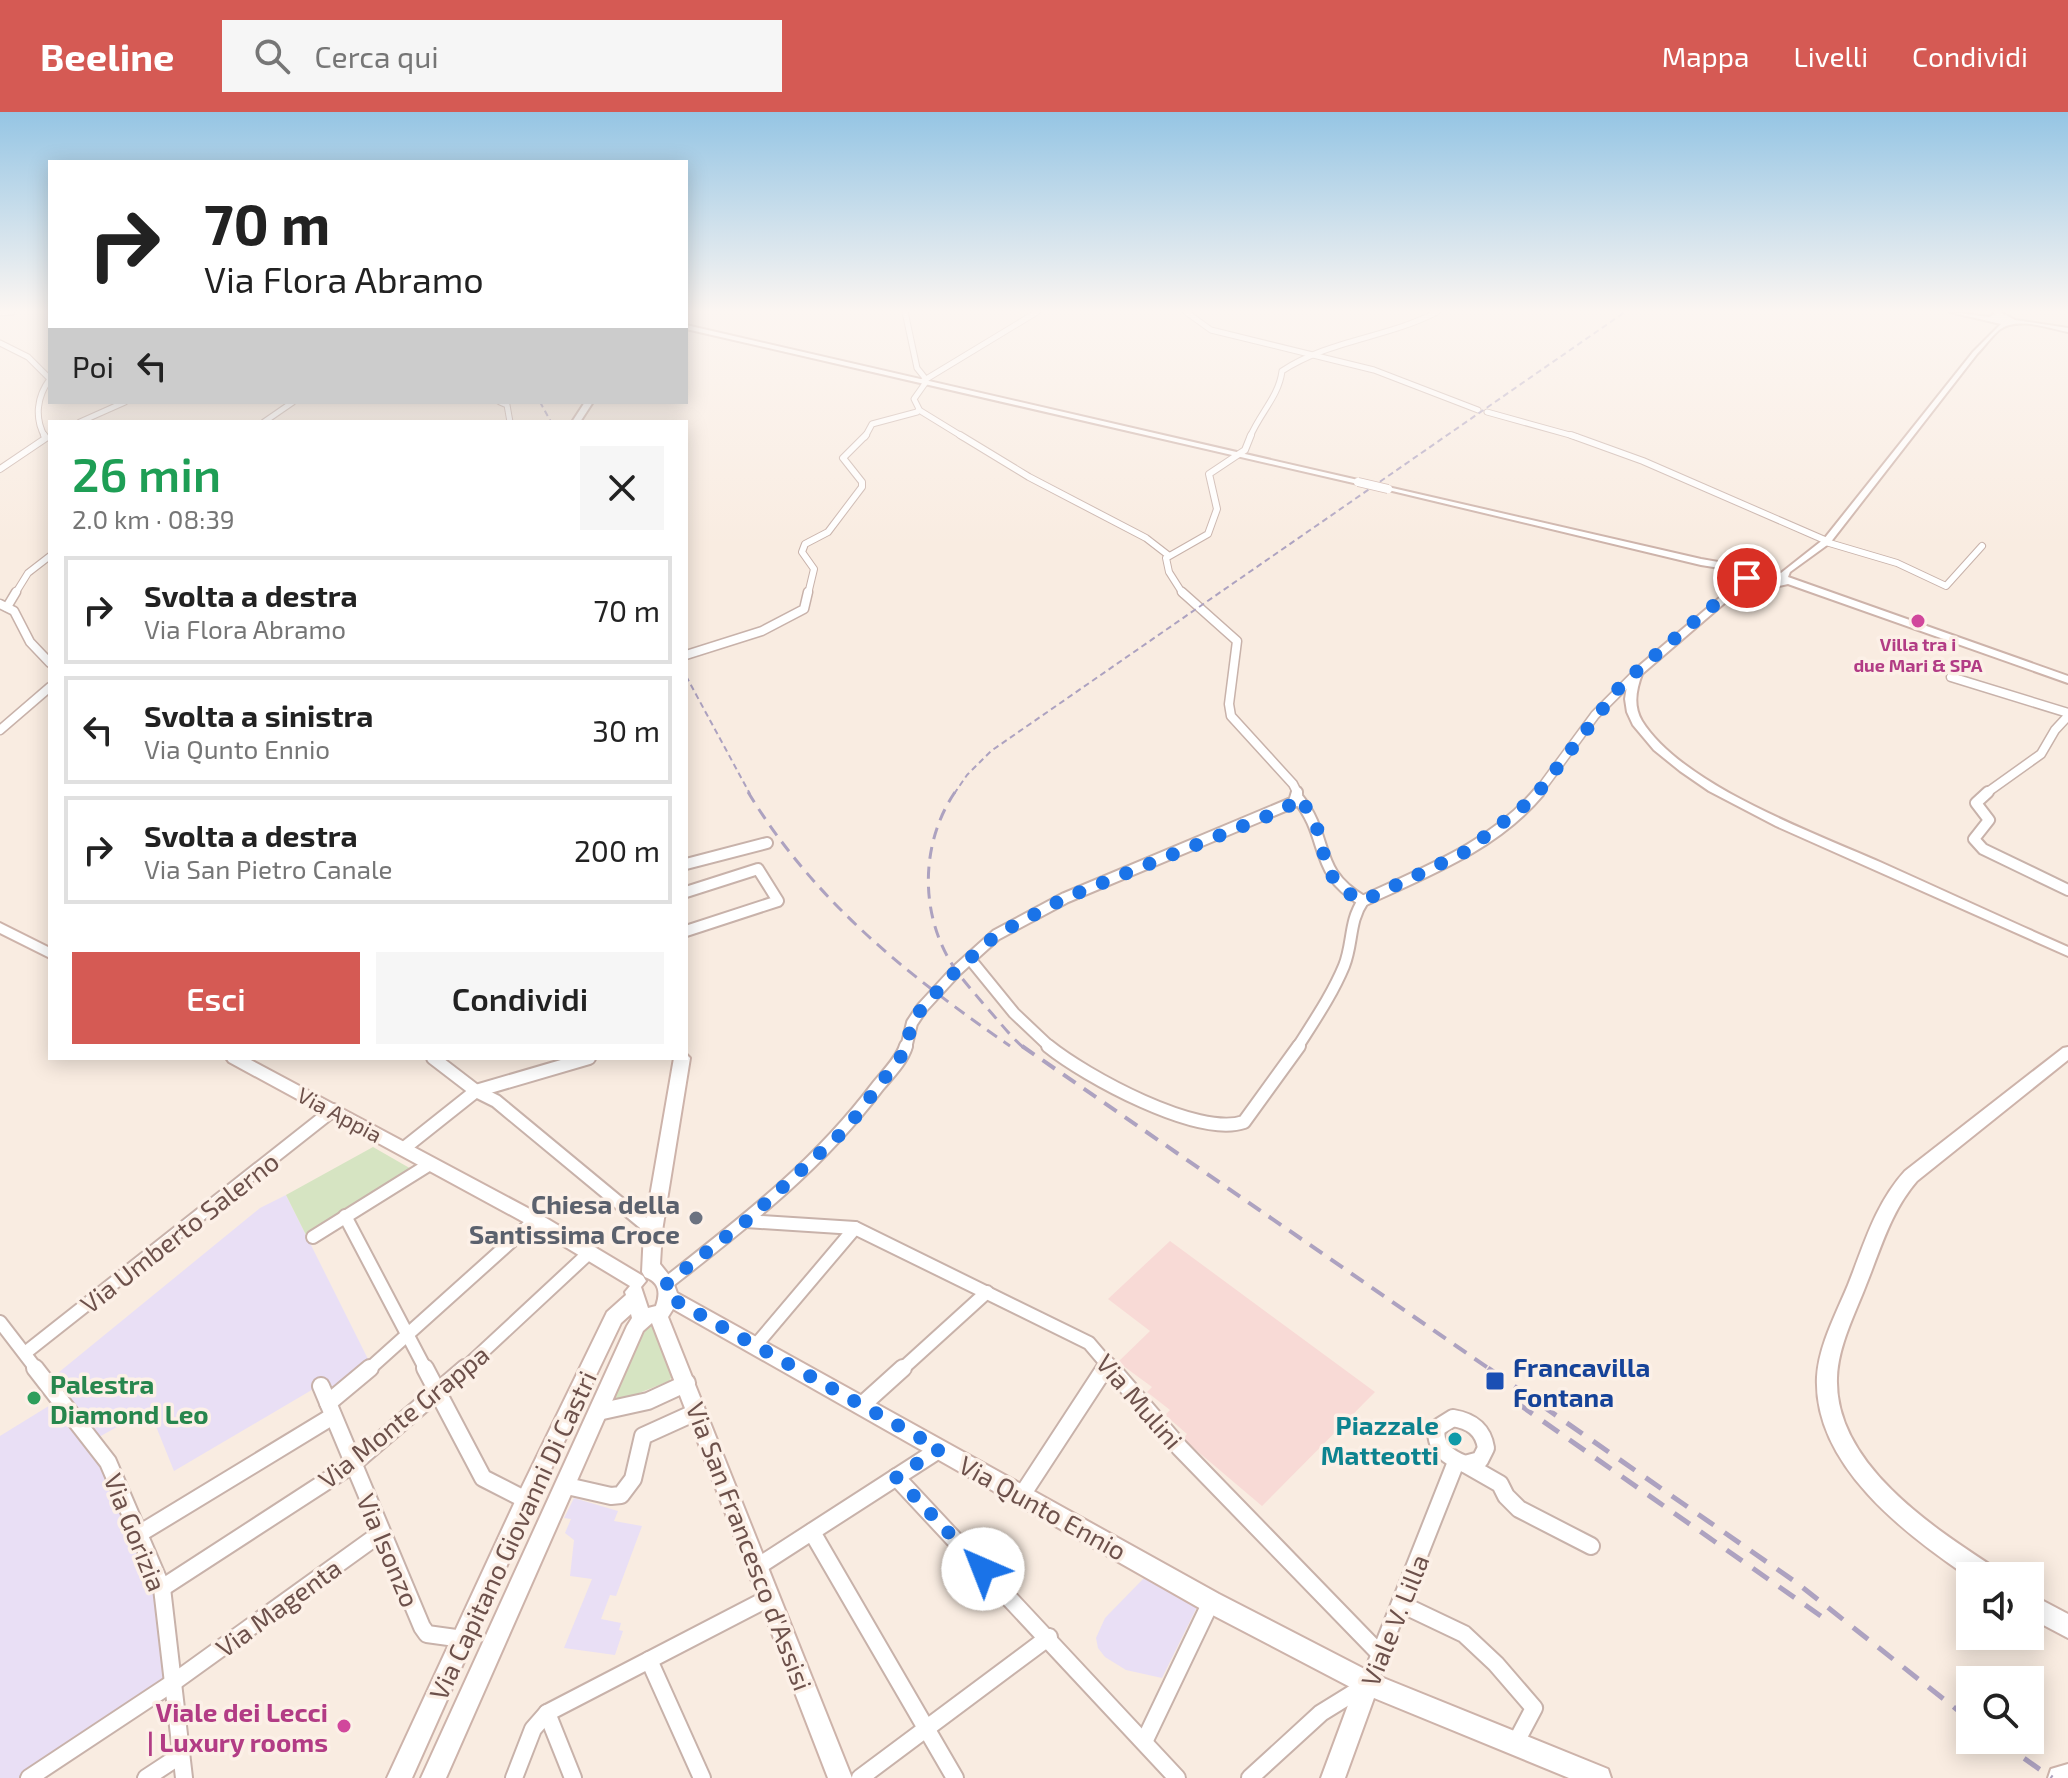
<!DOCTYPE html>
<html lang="it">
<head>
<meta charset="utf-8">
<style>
  body { margin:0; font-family:"Exo 2",sans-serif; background:#f6f6f6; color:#222; height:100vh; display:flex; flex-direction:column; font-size:30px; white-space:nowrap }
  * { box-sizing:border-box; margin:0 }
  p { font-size:26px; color:#767676 }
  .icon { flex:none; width:44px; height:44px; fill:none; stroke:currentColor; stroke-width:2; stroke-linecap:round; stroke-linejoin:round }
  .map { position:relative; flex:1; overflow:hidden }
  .sheet { position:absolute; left:48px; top:308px; width:640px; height:640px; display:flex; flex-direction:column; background:#fff; border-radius:0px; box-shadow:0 4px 20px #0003 }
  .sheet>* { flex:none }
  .top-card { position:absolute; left:48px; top:48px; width:640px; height:244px; border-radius:0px; box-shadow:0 4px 20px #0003; background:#fff; color:#222; overflow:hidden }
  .fabs { position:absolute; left:1956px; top:1450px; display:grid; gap:16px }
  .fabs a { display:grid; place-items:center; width:88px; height:88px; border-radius:0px; background:#fff; box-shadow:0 4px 20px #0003; font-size:40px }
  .pin { position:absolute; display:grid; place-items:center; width:68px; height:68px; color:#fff; margin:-34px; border:4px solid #fff; border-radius:50%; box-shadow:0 2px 8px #0007 }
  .me { position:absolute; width:88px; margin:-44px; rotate:316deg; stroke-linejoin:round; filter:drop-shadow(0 0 6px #0008) }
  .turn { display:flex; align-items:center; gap:28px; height:168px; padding:0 24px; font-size:36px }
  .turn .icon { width:104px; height:104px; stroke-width:2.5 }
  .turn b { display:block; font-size:56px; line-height:68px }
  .then { display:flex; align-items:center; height:76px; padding:0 24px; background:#0003; gap:16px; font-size:30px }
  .round { display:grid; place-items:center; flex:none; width:84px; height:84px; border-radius:0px; background:#f6f6f6 }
  .summary { display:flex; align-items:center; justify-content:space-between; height:136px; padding:0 24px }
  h1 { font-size:48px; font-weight:600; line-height:60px; color:#1e9e55 }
  .action { display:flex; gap:16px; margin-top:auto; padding:16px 24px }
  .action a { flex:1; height:92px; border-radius:0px; background:#d55a54; color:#fff; font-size:32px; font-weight:600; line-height:92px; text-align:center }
  .action a+a { background:#f6f6f6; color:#222 }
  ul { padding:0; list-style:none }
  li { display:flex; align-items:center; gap:24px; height:108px; margin:0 16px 12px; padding:0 8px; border:4px solid #e0e0e0; border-radius:0px }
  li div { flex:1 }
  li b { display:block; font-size:30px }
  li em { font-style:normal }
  header { display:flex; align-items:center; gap:48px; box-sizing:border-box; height:112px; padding:0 40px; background:#d55a54; color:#fff }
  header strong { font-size:38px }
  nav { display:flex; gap:44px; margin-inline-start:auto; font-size:28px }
  .search { width:560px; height:72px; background:#f6f6f6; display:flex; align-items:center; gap:20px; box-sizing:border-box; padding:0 28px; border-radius:0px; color:#767676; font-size:30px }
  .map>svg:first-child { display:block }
  .commercial { fill:#f8dad6 }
  .education { fill:#e9dff5 }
  .green { fill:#d6e4c2 }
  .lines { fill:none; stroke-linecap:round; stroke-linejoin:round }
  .street-far5-casing { stroke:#c8b2aa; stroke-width:7 }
  .street-far4-casing { stroke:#c8b2aa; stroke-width:8 }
  .street-far3-casing { stroke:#c8b2aa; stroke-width:11 }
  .street-far2-casing { stroke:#c8b2aa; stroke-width:14 }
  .street-far1-casing { stroke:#c8b2aa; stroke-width:16 }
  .street-casing { stroke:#c8b2aa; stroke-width:20 }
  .secondary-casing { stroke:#cdb3aa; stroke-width:4 }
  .street-far5 { stroke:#fff; stroke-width:5 }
  .street-far4 { stroke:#fff; stroke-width:6 }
  .street-far3 { stroke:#fff; stroke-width:8 }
  .street-far2 { stroke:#fff; stroke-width:10 }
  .street-far1 { stroke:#fff; stroke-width:12 }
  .street { stroke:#fff; stroke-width:16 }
  .secondary { fill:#fff; fill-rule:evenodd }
  .rail-far3 { stroke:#ada2c0; stroke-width:2; stroke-dasharray:6 4; stroke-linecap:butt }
  .rail-far2 { stroke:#ada2c0; stroke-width:3; stroke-dasharray:12 8; stroke-linecap:butt }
  .rail-far1 { stroke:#ada2c0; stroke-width:4; stroke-dasharray:15 10; stroke-linecap:butt }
  .rail { stroke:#ada2c0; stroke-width:5; stroke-dasharray:19 13; stroke-linecap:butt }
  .secondary-bridge-casing { stroke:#cdb3aa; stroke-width:10; stroke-linecap:butt }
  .secondary-bridge { stroke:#fff; stroke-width:8 }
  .route { stroke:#1a73e8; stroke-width:14; stroke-dasharray:0 25.2 }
  .hotel-dot { fill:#d1479c; stroke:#fcf0e7; stroke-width:3 }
  .worship-dot { fill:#6b7280; stroke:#fcf0e7; stroke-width:3 }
  .transit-dot { fill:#1a4fb4; stroke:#fcf0e7; stroke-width:3 }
  .leisure-dot { fill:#2e9e5b; stroke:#fcf0e7; stroke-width:3 }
  .culture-dot { fill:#0f9aa8; stroke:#fcf0e7; stroke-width:3 }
  .labels { text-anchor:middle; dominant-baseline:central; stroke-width:7; stroke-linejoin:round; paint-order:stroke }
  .far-hotel-label { font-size:18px; font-weight:bold; fill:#b23c85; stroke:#fcf0e7 }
  .street-label { font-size:22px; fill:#6d514b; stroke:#fcf0e7 }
  .near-worship-label { font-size:26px; font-weight:bold; fill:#5b616d; stroke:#fcf0e7; text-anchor:end }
  .near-street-label { font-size:26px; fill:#6d514b; stroke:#fcf0e7 }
  .near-transit-label { font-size:26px; font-weight:bold; fill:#164399; stroke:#fcf0e7; text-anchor:start }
  .near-leisure-label { font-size:26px; font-weight:bold; fill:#27864d; stroke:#fcf0e7; text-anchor:start }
  .near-culture-label { font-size:26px; font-weight:bold; fill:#0d838f; stroke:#fcf0e7; text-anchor:end }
  .near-hotel-label { font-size:26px; font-weight:bold; fill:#b23c85; stroke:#fcf0e7; text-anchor:end }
</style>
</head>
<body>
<header>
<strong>Beeline</strong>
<div class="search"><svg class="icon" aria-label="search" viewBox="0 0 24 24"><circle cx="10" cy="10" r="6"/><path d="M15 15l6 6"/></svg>Cerca qui</div>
<nav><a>Mappa</a><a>Livelli</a><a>Condividi</a></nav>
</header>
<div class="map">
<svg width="2068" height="1666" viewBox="0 0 2068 1666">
  <rect width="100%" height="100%" fill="#f9ece1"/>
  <path class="commercial" d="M1170 1129 1375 1280 1262 1394 1183 1327 1187 1322 1165 1303 1170 1298 1147 1280 1152 1275 1118 1250 1150 1219 1108 1187Z"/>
  <g class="education">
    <path d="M286 1083 369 1249 338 1274 330 1275 327 1269 174 1359 149 1297 99 1325 53 1265 260 1096Z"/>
    <path d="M52 1292 103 1357 154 1463 166 1572 21 1666H0V1324Z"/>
    <path d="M574 1386 618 1399 614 1409 642 1414 616 1484 610 1483 601 1507 621 1511 619 1518 623 1519 615 1543 564 1536 592 1467 570 1464 574 1428 565 1421 571 1407 564 1406Z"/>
    <path d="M1144 1466 1197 1495 1162 1566 1126 1558 1105 1545 1098 1536 1096 1526 1105 1506Z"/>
  </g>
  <g class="green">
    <path d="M373 1035 413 1058 306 1123 286 1083Z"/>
    <path d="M658 1213 674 1261 669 1269 607 1294 643 1214Z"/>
  </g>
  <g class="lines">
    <defs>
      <g id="street-far5">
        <path d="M905 200 917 256 925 266"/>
        <path d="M1186 200 1211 218 1374 258 1478 298"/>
        <path d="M0 201 12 200"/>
        <path d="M0 231 28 245 50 267C37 284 34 306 45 325"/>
        <path d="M923 269 1037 200"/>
        <path d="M500 290 507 293 510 310"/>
        <path d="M919 298 963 325"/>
        <path d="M1487 300 1577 325"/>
        <path d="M80 310 125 290"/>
        <path d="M264 310 293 290"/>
        <path d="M865 325 872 312 917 300 919 297 914 287 926 270"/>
        <path d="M1250 325C1260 301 1279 284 1282 259 1329 228 1387 226 1437 200"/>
      </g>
      <g id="street-far4">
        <path d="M960 323 1029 365 1146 426 1168 443"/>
        <path d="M1571 323 1643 349 1827 429"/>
        <path d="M0 357 46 326 44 323"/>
        <path d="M1826 430 1897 451 1946 474 1982 434"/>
        <path d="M15 482 28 461 50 444"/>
        <path d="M808 482 814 457 802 440 805 432 828 420 862 375V370L843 346 866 323"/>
        <path d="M1183 482 1169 460 1166 446 1208 422 1217 397 1209 362 1245 338 1251 323"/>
      </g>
      <g id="street-far3">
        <path d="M1182 480 1237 529 1229 592 1231 604 1293 672 1298 682"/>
        <path d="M0 492 14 499 30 530 50 551"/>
        <path d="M7 495 16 480"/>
        <path d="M686 543 762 519 804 497 808 480"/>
        <path d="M1951 565 2068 601"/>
        <path d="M0 618 50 575"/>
        <path d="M1537 682 1595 603 1637 561"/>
        <path d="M1985 682 2041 642 2055 618 2068 604"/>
      </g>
      <g id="street-far2">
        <path d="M1988 680 1976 691 1989 708 1974 727 1983 737 2068 778"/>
        <path d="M1297 685C1331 727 1311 759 1363 789"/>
        <path d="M686 752 767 731"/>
        <path d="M686 780 758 757 778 789 686 819"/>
        <path d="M970 847 1014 901 1051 936"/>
        <path d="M906 936 912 911 922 896 956 859 996 823 1065 786 1294 690 1297 680"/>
        <path d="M1297 936C1314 909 1332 883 1344 854 1353 832 1349 809 1363 789 1425 760 1494 734 1539 680"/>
      </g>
      <g id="street-far1">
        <path d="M1048 934C1085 964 1198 1026 1244 1010L1299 934"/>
        <path d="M433 946 476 979 496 989 653 1119"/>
        <path d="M403 1037 476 979 589 946"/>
        <path d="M345 1104 426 1258"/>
        <path d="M746 1109 855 1116 1089 1231 1112 1258"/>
        <path d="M313 1125 430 1052"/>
        <path d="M667 1171C746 1109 817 1055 878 974 888 962 902 948 906 934"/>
        <path d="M0 1210 37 1258"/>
        <path d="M756 1233 855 1116"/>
        <path d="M25 1241 333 998"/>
        <path d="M368 1258 535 1108"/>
        <path d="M463 1258 590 1140"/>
        <path d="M901 1258 987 1180"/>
        <path d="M1103 1258 1108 1251"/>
      </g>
      <g id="street">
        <path d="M35 1256 108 1350 162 1476 184 1666"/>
        <path d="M425 1256 483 1366 526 1388"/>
        <path d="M1111 1256 1180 1336 1381 1543"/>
        <path d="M321 1274 422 1515 427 1522 463 1527"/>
        <path d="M328 1291 370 1256"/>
        <path d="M862 1293 903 1256"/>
        <path d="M598 1300 648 1289 687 1271"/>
        <path d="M1453 1306C1471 1309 1483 1317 1486 1336L1480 1348 1465 1352C1449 1346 1433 1335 1437 1316Z"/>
        <path d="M1465 1352 1500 1372 1506 1384 1519 1397 1591 1434"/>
        <path d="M896 1365 1177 1666"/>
        <path d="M567 1374 611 1384 621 1383 633 1367 643 1324 696 1300"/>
        <path d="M1022 1383 1105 1256"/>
        <path d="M812 1420 955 1666"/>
        <path d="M139 1422 333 1304"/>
        <path d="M757 1455 940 1337"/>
        <path d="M162 1476 353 1352 465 1256"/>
        <path d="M1401 1492 1464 1522 1496 1552 1534 1596 1515 1632"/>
        <path d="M649 1548 702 1666"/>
        <path d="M547 1601 573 1666"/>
        <path d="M1144 1630 1211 1490"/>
        <path d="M29 1666 174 1570 381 1421"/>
        <path d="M146 1666 181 1643"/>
        <path d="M514 1666 533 1617 547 1601 769 1486"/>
        <path d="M860 1666 1049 1525"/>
        <path d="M1250 1666 1321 1601 1368 1572 1456 1350"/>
      </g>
      <g id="secondary">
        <path d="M1950 200 1989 205 1995 202 1993 200H2000L2015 208 2068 216V220C2048 216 2017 204 1999 218 1991 225 1984 235 1977 242L1830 431 1790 460 1788 465 2068 564V571L1788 472 1770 476 1749 470 1642 562C1636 578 1633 594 1642 609 1682 673 1812 720 1880 750 1942 778 2005 807 2068 835V844L1776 714 1709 679 1680 659 1654 638 1633 613 1627 600 1625 587 1627 574 1633 559 1743 466 1741 464 1745 460 1701 453 1384 377 1388 375 1701 447 1781 461 1824 427 1973 240 2001 212ZM1753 462 1774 464 1779 469 1765 470 1753 465Z"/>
        <path d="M686 213 1358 368 1362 370 1358 372 686 217Z"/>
        <path d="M585 290H593L580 310H572Z"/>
        <path d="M0 811 50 836V846L0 821Z"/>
        <path d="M2068 935V948L1917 1069C1891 1099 1881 1136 1866 1173 1855 1202 1838 1234 1837 1266 1834 1351 1932 1415 1995 1456L1998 1464 1970 1466C1905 1422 1813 1353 1817 1265 1819 1233 1836 1202 1848 1173 1864 1133 1875 1092 1905 1059L2063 936Z"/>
        <path d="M686 942 690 946 662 1119 660 1152 672 1167 677 1181 1219 1482 1376 1563 1608 1657 1611 1666H1569L1374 1586 1345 1666H1321L1354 1577 1203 1498 673 1197 668 1205 852 1666H828L652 1211 643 1219 446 1666H421L627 1214 632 1206 631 1202 621 1211 533 1395 412 1666H387L519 1381 607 1200 626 1183 625 1180 630 1174 529 1113 229 950 226 946H247L541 1103 643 1164 646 1169 641 1175 648 1196 656 1194C661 1180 659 1170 645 1165L642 1160 644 1119 674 946H686Z"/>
        <path d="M2030 1482 2068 1502V1526L2030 1506Z"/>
        <path d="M2068 1652V1666H2048L2051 1657Z"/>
      </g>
    </defs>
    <use href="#street-far5" class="street-far5-casing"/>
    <use href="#street-far4" class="street-far4-casing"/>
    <use href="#street-far3" class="street-far3-casing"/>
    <use href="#street-far2" class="street-far2-casing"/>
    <use href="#street-far1" class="street-far1-casing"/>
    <use href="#street" class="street-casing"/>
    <use href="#secondary" class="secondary-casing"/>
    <use href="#street-far5" class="street-far5"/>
    <use href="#street-far4" class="street-far4"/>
    <use href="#street-far3" class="street-far3"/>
    <use href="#street-far2" class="street-far2"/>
    <use href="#street-far1" class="street-far1"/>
    <use href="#street" class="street"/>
    <use href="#secondary" class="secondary"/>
    <g class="rail-far3">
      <path d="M540 290 551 310"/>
      <path d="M686 564 750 682"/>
      <path d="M954 682 967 663 991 639 1625 200"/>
    </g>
    <g class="rail-far2">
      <path d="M748 680C814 789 907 863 1010 934"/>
      <path d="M955 680C919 733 919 808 958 861 967 873 977 884 986 895 999 909 1010 924 1024 936"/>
    </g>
    <path class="rail-far1" d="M1022 934 1491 1258"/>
    <g class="rail">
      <path d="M1488 1256 1797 1471 1970 1608"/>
      <path d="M1517 1291 1828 1509"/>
      <path d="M1998 1628 2052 1666"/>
    </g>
    <defs>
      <path id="secondary-bridge" d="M1358 370 1388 377"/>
    </defs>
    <use href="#secondary-bridge" class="secondary-bridge-casing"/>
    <use href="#secondary-bridge" class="secondary-bridge"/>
  </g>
  <linearGradient id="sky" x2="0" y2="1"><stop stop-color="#95c5e4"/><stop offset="0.46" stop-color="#fcf6f2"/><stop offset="1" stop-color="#fcf6f2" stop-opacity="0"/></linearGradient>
  <rect width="2068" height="433" fill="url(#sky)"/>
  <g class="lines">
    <path class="route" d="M983 1457 896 1365 940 1337 667 1184V1171L746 1109 847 1016 905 939 912 911 922 896 956 859 996 823 1065 786 1280 699 1292 692 1297 685C1337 724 1306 763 1363 789L1465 740 1533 687 1622 572 1710 496 1744 473 1747 466"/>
  </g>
  <g class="hotel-dot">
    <circle cx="1918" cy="509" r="8"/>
    <circle cx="344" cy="1614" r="8"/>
  </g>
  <circle class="worship-dot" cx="696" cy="1106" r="8"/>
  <rect class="transit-dot" x="1485" y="1259" width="20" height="20" rx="4"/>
  <circle class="leisure-dot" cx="34" cy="1286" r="8"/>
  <circle class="culture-dot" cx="1455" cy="1327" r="8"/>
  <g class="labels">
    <g class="far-hotel-label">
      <text x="1918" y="532">Villa tra i<tspan x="1918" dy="21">due Mari &amp; SPA</tspan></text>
    </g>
    <g class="street-label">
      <text transform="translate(340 1002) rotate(28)">Via Appia</text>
    </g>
    <g class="near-worship-label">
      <text x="680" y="1091">Chiesa della<tspan x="680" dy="30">Santissima Croce</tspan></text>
    </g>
    <g class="near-street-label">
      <text transform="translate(179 1120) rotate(-38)">Via Umberto Salerno</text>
      <text transform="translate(1140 1289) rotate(49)">Via Mulini</text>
      <text transform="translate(403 1304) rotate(-39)">Via Monte Grappa</text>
      <text transform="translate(1043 1395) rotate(29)">Via Qunto Ennio</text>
      <text transform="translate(136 1420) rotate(68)">Via Gorizia</text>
      <text transform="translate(512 1423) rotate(-65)">Via Capitano Giovanni Di Castri</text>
      <text transform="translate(750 1434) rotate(69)">Via San Francesco d'Assisi</text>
      <text transform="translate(389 1438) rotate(67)">Via Isonzo</text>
      <text transform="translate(278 1495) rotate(-36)">Via Magenta</text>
      <text transform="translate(1394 1508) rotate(-68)">Viale V. Lilla</text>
    </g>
    <g class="near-transit-label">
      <text x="1513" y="1254">Francavilla<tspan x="1513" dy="30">Fontana</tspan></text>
    </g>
    <g class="near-leisure-label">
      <text x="50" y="1271">Palestra<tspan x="50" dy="30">Diamond Leo</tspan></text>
    </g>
    <g class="near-culture-label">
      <text x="1439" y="1312">Piazzale<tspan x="1439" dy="30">Matteotti</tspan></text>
    </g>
    <g class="near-hotel-label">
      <text x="328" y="1599">Viale dei Lecci<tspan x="328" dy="30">| Luxury rooms</tspan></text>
    </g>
  </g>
</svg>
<div class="fabs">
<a><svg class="icon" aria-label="sound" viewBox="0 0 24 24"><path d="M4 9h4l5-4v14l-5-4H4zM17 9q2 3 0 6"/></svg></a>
<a><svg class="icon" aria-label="search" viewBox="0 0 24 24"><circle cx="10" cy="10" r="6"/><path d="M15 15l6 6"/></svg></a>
</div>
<div class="pin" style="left:1747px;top:466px;background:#d93025"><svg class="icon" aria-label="arrive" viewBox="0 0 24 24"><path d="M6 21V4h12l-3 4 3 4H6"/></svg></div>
<svg class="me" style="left:983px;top:1457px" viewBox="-20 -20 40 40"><circle r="19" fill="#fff"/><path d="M0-13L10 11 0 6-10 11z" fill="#1a73e8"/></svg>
<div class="top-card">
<div class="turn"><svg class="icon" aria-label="right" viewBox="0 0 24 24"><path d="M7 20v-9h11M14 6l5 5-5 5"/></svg><div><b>70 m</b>Via Flora Abramo</div></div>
<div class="then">Poi<svg class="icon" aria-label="left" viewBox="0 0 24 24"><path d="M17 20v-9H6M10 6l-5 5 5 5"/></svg></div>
</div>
<section class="sheet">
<div class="summary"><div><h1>26 min</h1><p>2.0 km · 08:39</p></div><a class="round"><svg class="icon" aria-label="close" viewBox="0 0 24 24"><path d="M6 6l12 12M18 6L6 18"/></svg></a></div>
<ul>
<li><svg class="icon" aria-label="right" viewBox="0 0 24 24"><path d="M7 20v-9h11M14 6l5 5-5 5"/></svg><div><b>Svolta a destra</b><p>Via Flora Abramo</p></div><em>70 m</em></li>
<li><svg class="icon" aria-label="left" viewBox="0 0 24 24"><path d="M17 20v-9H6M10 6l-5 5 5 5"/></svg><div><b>Svolta a sinistra</b><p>Via Qunto Ennio</p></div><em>30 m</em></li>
<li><svg class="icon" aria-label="right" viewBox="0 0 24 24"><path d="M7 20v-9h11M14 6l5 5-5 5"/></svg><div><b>Svolta a destra</b><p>Via San Pietro Canale</p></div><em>200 m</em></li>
</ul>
<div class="action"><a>Esci</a><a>Condividi</a></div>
</section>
</div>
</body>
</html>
